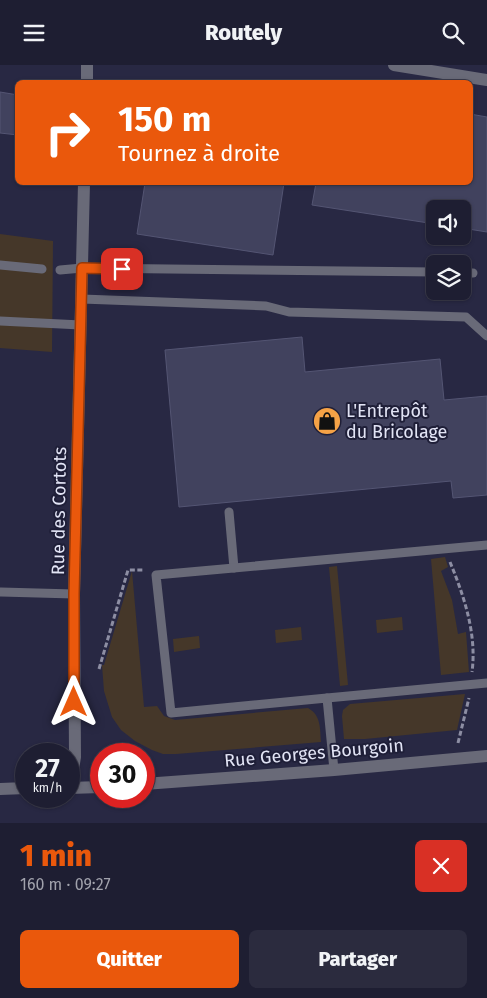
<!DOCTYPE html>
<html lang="fr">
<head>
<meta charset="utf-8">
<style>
  body { margin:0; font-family:"Fira Sans",sans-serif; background:#2b2b3e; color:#f1f3f6; height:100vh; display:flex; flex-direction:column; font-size:19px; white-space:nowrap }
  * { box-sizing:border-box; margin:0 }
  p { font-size:16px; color:#a1a2ac }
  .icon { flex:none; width:28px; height:28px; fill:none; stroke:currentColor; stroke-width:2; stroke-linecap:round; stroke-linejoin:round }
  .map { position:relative; height:758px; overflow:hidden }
  .drawer { display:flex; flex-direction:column; background:#1e1e32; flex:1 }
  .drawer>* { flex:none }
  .banner { position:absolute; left:15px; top:15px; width:458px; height:105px; border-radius:8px; box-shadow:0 1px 4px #0004,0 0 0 1px #3c3c4d; background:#ea580c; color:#fff; overflow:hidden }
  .controls { position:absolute; left:426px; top:135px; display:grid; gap:10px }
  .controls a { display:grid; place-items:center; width:45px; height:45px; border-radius:8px; background:#1e1e32; box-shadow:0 1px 4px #0004,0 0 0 1px #3c3c4d; font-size:25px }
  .speed { position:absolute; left:15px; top:678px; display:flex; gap:10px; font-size:25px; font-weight:700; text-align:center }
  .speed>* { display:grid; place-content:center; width:65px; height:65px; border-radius:50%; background:#1e1e32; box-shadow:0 1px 4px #0004,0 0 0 1px #3c3c4d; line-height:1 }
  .speed small { font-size:12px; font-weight:400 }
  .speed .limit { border:8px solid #d22; background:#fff; color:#111 }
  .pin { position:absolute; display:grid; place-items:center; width:42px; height:42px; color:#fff; margin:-21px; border-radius:10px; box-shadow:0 2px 8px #0006 }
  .me { position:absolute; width:55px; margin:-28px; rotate:0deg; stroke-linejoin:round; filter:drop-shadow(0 0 4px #0008) }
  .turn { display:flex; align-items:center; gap:18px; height:105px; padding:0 20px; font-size:22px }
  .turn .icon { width:65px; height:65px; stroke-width:2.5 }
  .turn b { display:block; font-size:35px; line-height:42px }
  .round { display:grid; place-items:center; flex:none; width:52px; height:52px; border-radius:8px; background:#2b2b3e }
  .head { display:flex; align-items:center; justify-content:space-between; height:85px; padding:0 20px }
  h1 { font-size:30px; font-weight:800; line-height:38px; color:#ea580c }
  .primary-button { display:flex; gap:10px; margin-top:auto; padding:10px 20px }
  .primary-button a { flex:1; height:58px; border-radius:8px; background:#ea580c; color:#fff; font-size:20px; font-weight:800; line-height:58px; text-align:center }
  .primary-button a+a { background:#2b2b3e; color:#f1f3f6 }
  header { display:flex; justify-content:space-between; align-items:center; height:65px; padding:0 20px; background:#1e1e32; font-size:22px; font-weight:800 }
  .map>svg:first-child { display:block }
  .green { fill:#453729 }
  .building { fill:#41425e; stroke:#545573 }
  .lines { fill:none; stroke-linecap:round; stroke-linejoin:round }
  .path { stroke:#8d8ea3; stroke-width:3; stroke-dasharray:5 2.5; stroke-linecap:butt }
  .lane { stroke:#696a78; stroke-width:9 }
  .street { stroke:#696a78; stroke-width:12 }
  .route-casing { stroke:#983908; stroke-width:12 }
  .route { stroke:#ea580c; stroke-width:9 }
  .labels { text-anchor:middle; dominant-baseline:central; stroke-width:4; stroke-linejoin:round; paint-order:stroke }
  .poi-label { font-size:18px; fill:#e2e4f5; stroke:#1f1f38; text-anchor:start }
  .street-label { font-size:18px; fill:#e2e4f5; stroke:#1f1f38 }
</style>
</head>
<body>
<header><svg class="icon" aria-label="menu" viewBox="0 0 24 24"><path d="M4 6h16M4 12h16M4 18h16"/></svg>Routely<svg class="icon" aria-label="search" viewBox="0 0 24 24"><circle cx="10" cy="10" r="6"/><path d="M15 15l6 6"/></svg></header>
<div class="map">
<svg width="487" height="758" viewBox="0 0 487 758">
  <rect width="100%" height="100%" fill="#282843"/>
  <g class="green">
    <path d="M0 169 53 176 52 287 0 283Z"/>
    <path d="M445 492 448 502 441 506 452 535 458 569 466 567 469 607 441 610 431 494Z"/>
    <path d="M337 501 348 620 340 621 329 502Z"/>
    <path d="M132 506 144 642 157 641 164 651 175 655 308 643C321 650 320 663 321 677L176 689H163L152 685 135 676 121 665 112 652 104 626 102 600H104Z"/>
    <path d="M402 552 403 565 377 568 376 555Z"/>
    <path d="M301 562 302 575 276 578 275 565Z"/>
    <path d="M199 571 200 583 174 587 173 574Z"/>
    <path d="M465 629 457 665 365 674H344L342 651 343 645 350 639Z"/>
  </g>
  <g class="building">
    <path d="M0 27 18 30V70L0 68Z"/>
    <path d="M470 49 487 52V167L462 163V144H435V159L312 140 316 118H470Z"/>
    <path d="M145 118H284L273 190 137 169Z"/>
    <path d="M302 272 305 307 440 294 444 335 487 331V430L453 433 451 416 179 442 165 285Z"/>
  </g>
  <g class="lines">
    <g class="path">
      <path d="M450 497C464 531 477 569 472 607"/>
      <path d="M99 604 128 505H144"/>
      <path d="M458 678 469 633"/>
    </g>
    <g class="lane">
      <path d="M0 200 42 204"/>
      <path d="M60 205 82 203 435 207"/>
      <path d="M462 208H473"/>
      <path d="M82 234 266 241 289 247 466 252 487 271"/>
      <path d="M0 256 81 260"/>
      <path d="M229 447 234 503"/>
      <path d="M1 527 74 529"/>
      <path d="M327 633 487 618"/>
      <path d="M334 705 327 633 171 648 156 510 487 480"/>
    </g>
    <g class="street">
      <path d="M394 0 487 15"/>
      <path d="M87 18V0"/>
      <path d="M144 719 334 705 487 691"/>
      <path d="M69 723 101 722"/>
      <path d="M70 723 75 692 74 529 84 118"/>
      <path d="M0 724 26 723"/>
    </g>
  </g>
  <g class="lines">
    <defs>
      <path id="route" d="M74 637V529L82 203 122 204"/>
    </defs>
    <use href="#route" class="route-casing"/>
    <use href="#route" class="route"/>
  </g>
  <defs>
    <symbol id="shop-disc" viewBox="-11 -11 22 22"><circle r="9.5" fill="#f5a246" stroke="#1f1f38"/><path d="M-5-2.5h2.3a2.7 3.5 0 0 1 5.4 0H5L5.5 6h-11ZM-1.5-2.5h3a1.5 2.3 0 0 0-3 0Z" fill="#111"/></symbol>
  </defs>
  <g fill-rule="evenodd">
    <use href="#shop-disc" x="311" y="340" width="32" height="32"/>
  </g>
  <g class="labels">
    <g class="poi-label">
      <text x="346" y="346">L'Entrepôt<tspan x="346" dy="21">du Bricolage</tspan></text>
    </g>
    <g class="street-label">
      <text transform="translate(59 446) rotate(-89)">Rue des Cortots</text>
      <text transform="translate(314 688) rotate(-5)">Rue Georges Bourgoin</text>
    </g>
  </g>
</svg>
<div class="controls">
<a><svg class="icon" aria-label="sound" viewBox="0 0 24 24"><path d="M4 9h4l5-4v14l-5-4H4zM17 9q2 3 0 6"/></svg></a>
<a><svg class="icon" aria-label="layers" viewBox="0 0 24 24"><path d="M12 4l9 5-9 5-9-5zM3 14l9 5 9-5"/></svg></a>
</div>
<div class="speed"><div>27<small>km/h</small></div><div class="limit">30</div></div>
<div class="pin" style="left:122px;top:204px;background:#d93025"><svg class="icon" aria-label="arrive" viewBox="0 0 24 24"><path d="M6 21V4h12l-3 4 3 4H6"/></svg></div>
<svg class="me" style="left:74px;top:637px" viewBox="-20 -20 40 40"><path d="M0-17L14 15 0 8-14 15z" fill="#ea580c" stroke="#fff" stroke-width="4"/></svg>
<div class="banner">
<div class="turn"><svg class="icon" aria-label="right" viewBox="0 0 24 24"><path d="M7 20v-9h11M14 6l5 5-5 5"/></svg><div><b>150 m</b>Tournez à droite</div></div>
</div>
</div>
<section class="drawer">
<div class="head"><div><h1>1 min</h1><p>160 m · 09:27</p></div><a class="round" style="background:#d93025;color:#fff"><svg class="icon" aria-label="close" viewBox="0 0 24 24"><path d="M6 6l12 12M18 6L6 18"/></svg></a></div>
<div class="primary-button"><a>Quitter</a><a>Partager</a></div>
</section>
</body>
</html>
